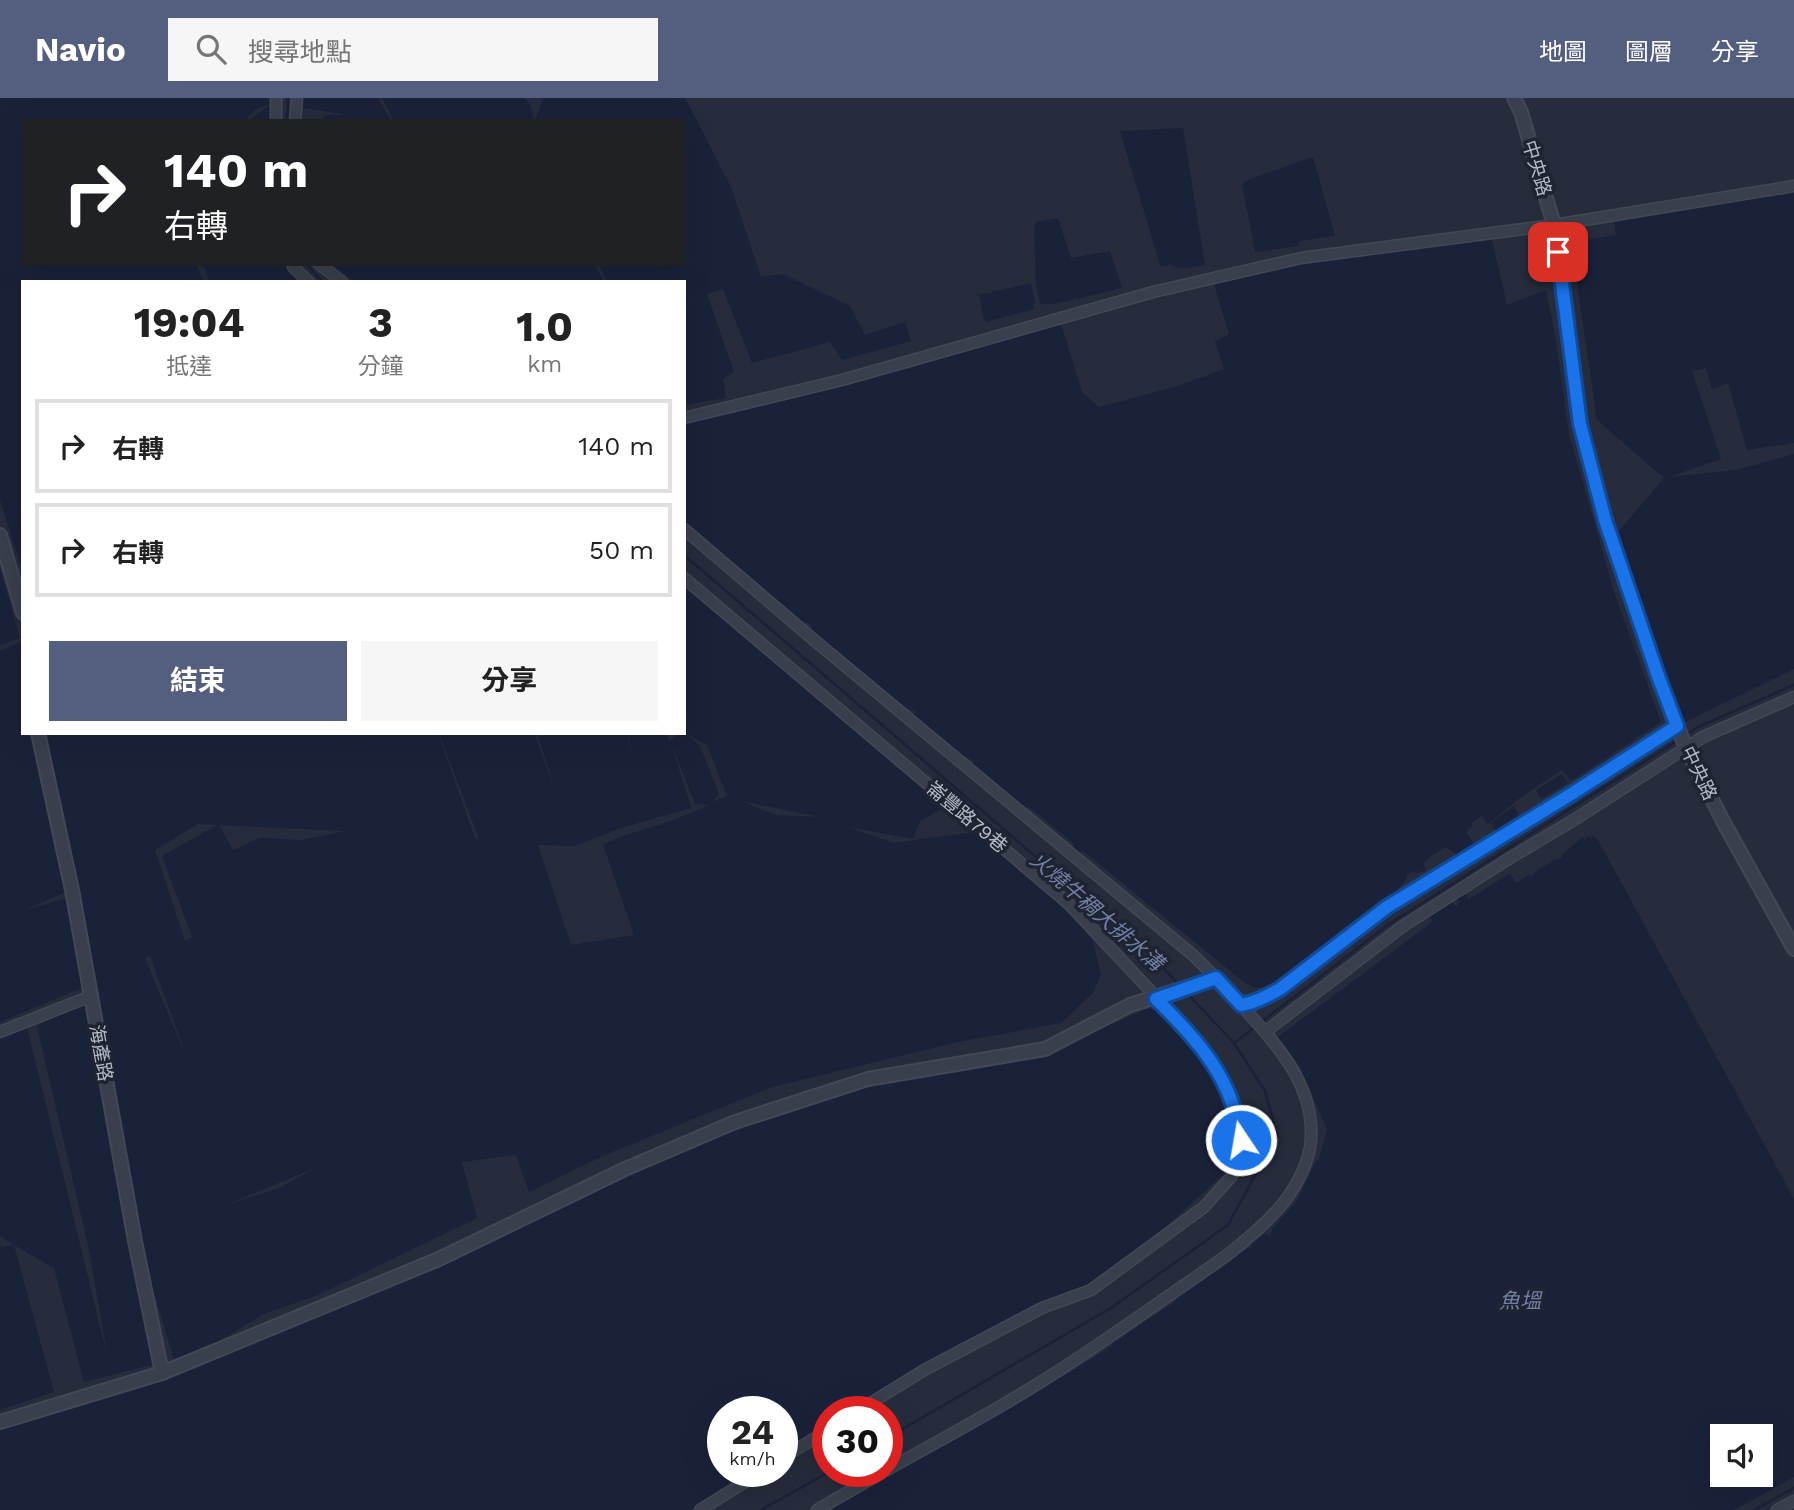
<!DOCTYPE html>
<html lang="zh-TW">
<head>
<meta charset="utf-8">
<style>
  body { margin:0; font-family:"Work Sans","Noto Sans TC",sans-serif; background:#f6f6f6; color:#222; height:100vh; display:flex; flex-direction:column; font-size:26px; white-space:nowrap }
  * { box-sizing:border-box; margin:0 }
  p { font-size:23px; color:#767676 }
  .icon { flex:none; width:38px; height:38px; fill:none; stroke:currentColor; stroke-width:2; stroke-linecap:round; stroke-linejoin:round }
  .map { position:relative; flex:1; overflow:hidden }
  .drawer { position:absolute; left:21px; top:182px; width:665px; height:455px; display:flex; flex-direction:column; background:#fff; border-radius:0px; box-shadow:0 7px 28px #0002 }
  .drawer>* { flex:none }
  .guide { position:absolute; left:21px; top:21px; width:665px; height:147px; border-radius:0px; box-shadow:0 7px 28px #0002; background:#202124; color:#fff; overflow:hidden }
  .fabs { position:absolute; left:1710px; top:1326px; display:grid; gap:14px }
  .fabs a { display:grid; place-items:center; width:63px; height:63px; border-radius:0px; background:#fff; box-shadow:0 7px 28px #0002; font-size:35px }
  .speed { position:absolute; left:707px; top:1298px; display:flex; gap:14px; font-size:35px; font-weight:700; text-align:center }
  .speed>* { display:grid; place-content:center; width:91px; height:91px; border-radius:50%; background:#fff; box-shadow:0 7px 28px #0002; line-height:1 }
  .speed small { font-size:18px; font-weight:400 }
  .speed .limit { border:10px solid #d22; background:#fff; color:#111 }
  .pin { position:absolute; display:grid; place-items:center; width:60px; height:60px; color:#fff; margin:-30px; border-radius:14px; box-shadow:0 4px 10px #0006 }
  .me { position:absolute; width:77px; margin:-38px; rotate:348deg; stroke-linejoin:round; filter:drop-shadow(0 0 5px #0008) }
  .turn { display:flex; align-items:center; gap:24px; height:147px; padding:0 28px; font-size:32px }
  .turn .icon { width:91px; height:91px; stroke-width:2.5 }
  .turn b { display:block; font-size:49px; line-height:60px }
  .eta { display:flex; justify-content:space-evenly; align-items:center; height:119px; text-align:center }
  .eta b { font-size:42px; font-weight:700; line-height:49px }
  .button { display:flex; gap:14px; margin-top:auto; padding:14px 28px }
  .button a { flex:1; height:80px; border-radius:0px; background:#545e7f; color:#fff; font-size:28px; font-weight:700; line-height:80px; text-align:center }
  .button a+a { background:#f6f6f6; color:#222 }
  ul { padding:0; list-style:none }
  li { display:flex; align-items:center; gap:21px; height:94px; margin:0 14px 10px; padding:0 14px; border:4px solid #e0e0e0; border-radius:0px }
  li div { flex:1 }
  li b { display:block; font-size:26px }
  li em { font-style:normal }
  header { display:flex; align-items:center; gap:42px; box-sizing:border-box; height:98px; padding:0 35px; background:#545e7f; color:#fff }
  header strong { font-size:33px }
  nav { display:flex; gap:38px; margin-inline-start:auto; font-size:24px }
  .search { width:490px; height:63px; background:#f6f6f6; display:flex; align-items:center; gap:18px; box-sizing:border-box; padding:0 24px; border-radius:0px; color:#767676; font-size:26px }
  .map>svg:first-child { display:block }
  .water { fill:#1a223a; fill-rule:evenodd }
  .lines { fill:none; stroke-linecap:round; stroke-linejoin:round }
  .stream { stroke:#1a223a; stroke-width:2.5 }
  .minor-casing { stroke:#434856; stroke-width:13 }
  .tertiary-casing { stroke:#434856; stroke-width:16 }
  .minor { stroke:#3a3f4d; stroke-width:10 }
  .tertiary { stroke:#3a3f4d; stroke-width:12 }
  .route-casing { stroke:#114b97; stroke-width:18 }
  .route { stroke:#1a73e8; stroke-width:12 }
  .labels { text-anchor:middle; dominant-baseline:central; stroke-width:7; stroke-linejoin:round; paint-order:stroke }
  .street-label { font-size:19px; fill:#b5bac8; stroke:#1f2432 }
  .water-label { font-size:21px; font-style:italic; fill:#717fa4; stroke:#1f2432 }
</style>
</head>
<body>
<header>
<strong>Navio</strong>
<div class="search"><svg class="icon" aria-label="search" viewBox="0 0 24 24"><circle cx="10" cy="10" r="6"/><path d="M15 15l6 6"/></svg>搜尋地點</div>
<nav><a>地圖</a><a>圖層</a><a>分享</a></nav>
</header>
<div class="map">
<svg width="1794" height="1412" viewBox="0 0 1794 1412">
  <rect width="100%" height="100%" fill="#262c3c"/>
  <g class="water">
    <path d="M0 0H276L275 23H248L272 5 255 12 244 23H23V166H196L204 184H23V475L0 402V198L4 196 0 197Z"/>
    <path d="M297 0H378L391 23H320L326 17H349L296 9Z"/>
    <path d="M382 0H524L530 6 534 23H394Z"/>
    <path d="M543 0H685L731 89 761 179 783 176 850 208 865 237 905 224 911 243 842 262 830 244 752 265 723 191 707 196 734 274 723 281 726 300 684 307V184H607L599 166H684V23H535Z"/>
    <path d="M1183 30 1205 167C1191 169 1180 173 1169 166L1167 168 1160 167 1120 33Z"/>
    <path d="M1313 59 1335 138 1300 143 1298 148 1255 154 1242 86 1250 81Z"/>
    <path d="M1794 90V345L1747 352 1728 285 1712 291 1706 270 1692 273 1721 361 1669 379 1736 372 1794 356V571L1677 628 1613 440 1664 380 1597 322 1571 144 1616 137 1614 118Z"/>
    <path d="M1058 120 1071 160 1110 153 1122 190 1077 201 1075 199V201C1061 205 1051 207 1040 206L1036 189 1034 129 1037 124Z"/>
    <path d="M1489 129 1507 207 1546 192 1555 236 1569 336 1614 494 1661 624 1585 674V676L1583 675 1571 683 1562 672 1520 700 1487 727 1482 718 1471 725 1473 729 1468 731 1467 735 1476 749 1472 748 1458 757 1446 749 1431 758 1424 765 1426 773 1423 774 1420 772V775L1411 774 1407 777C1406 786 1397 788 1396 797L1391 800 1388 797 1387 803 1273 889 1255 890 1245 885 1083 753 1078 756 1077 752H1074L1073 745 1032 711 1028 709 1025 712 1010 700V696L1008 698 971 668 974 663 965 658 963 660 912 618 916 614 902 608 812 533V528L807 524 805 526 684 427V321L901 260 907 271 931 263 930 261 941 256 943 259 946 255 948 258 962 253 1058 216 1082 294 1099 309 1178 288 1224 271 1215 243 1229 236 1212 180 1303 158Z"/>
    <path d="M203 166H293L310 184H210Z"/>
    <path d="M332 166H595L604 184H355Z"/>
    <path d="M1031 185 1036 206H1033L1034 211 986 224 984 222 979 196 993 195 992 192 995 193Z"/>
    <path d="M0 471 20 540 0 547Z"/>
    <path d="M684 488 945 709 920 723 913 741 848 729 893 745 974 734 1002 756 1008 754 1092 840 1101 877 1093 895 1061 925 958 944 772 989 605 1057 529 1094 516 1057 462 1064 477 1120 318 1197 264 1216 182 1265 418 1170 699 1039 851 993 848 983 1070 944 1149 910 1179 923 1223 979 1237 1020 1229 1071 1145 1148 1087 1191 852 1314H828V1329L782 1357V1314H723V1374H755L692 1412H0V1330L176 1269 142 1154 163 1264 84 1284 54 1170 14 1147 54 1294 0 1312V1147L1 1150 13 1146 0 1138V935L26 925 108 1261 89 1152 37 928 91 898 77 799 47 635H438L475 740 479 741 439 635H534L557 698 537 635H627L634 661 628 635H666L669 643 679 635H684ZM687 636 707 647 727 698 712 704 719 696 700 648ZM670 643 695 706 709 707 693 714ZM741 703 820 719 776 717ZM691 710 693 714C664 727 633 733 603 746L634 837 571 847 538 747 575 748 621 730ZM198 726 217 727 162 758 192 839 185 843 155 752ZM219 727 345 733 302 742 260 740 233 752ZM150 858 186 957V958L145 861ZM320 1068 279 1090 233 1105V1104Z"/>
    <path d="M23 543V635H40L73 791 23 813 69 799 84 889 0 924V553Z"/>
    <path d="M1562 676 1568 685 1541 701 1536 692Z"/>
    <path d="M1514 708 1519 717 1495 733 1491 725Z"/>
    <path d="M1589 737 1590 740 1593 738 1598 742 1794 1101V1379L1734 1412H826L834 1405 833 1409 839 1406 838 1402 871 1384 872 1388 873 1383 881 1379 883 1381 884 1378 943 1347 942 1345 965 1332 967 1333 1004 1310 1007 1311 1018 1305V1301L1058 1279 1059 1281 1112 1248V1246L1176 1203V1200L1202 1182V1185L1204 1180 1217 1172 1218 1173 1249 1149 1250 1152 1252 1145 1265 1136 1270 1138 1272 1131 1296 1104 1316 1063 1319 1061 1327 1031 1299 967 1278 939 1431 825 1432 823 1430 819H1427L1452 802 1456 809 1459 805 1455 800 1465 794 1463 797H1467L1468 802 1510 775 1516 785 1529 777 1532 779 1535 774 1555 761 1557 762 1562 759V756L1583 739 1585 742ZM1722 1339H1760V1377H1722Z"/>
  </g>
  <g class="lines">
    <g class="stream">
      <path d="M287 23 288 0"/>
      <path d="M306 166 323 184"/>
      <path d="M684 457 1155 861 1178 886"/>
      <path d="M1686 637 1698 629 1794 587"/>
      <path d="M1260 925 1389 826 1677 643"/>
      <path d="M1234 945 1255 929"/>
      <path d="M887 1340 1111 1210 1228 1127 1277 1037 1265 993 1234 945 1185 893"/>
      <path d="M761 1412 829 1374"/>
      <path d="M1754 1412 1794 1390"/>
    </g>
    <defs>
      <g id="minor">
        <path d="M276 23V0"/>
        <path d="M295 23 297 0"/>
        <path d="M292 166 294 170 309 184"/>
        <path d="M319 166 342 184"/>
        <path d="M684 320 842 282 1153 194 1301 160 1554 127 1794 88"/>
        <path d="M684 431 814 542 1194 858 1216 880"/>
        <path d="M684 480 1069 806 1189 934 1215 968 1238 1018 1241 1042 1238 1062 1231 1079 1204 1109 1091 1192 1042 1210 926 1271 856 1314"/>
        <path d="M0 934 91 898"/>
        <path d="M1265 934 1403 828 1510 760 1577 720 1703 639 1794 599"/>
        <path d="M782 1360 828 1332"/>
        <path d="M887 1372C938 1343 990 1316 1039 1285 1083 1258 1125 1228 1167 1199 1206 1172 1247 1146 1279 1110 1293 1094 1306 1071 1310 1050 1319 991 1277 947 1241 907"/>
        <path d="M700 1412 761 1374"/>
        <path d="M817 1412 883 1374"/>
        <path d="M1777 1412 1794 1403"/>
      </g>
      <g id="tertiary">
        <path d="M1514 0 1521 14 1554 127 1580 326 1605 422 1658 578 1686 650 1724 725 1794 851"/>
        <path d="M0 437 23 515"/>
        <path d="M38 635 72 792 135 1143 162 1275"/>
        <path d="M0 1324 162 1275 439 1161 625 1071 735 1024 868 981 1045 951 1130 907 1216 880 1241 907 1252 906 1280 891 1387 809 1573 695 1677 628"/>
      </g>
    </defs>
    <use href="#minor" class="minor-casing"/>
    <use href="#tertiary" class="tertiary-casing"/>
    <use href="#minor" class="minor"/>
    <use href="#tertiary" class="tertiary"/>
  </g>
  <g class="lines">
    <defs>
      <path id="route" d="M1241 1042C1233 981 1199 943 1156 901L1216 880 1241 907C1255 905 1267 898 1280 891L1387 809 1573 695 1677 628 1658 578 1605 422 1580 326 1558 154"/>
    </defs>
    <use href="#route" class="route-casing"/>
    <use href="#route" class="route"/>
  </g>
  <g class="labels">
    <g class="street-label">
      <text transform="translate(1537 70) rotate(73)">中央路</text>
      <text transform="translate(1699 675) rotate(64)">中央路</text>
      <text transform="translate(967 719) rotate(40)">崙豐路79巷</text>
      <text transform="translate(101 955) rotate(80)">海產路</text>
    </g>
    <g class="water-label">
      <text transform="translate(1097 813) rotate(41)">火燒牛稠大排水溝</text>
      <text x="1520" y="1202">魚塭</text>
    </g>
  </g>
</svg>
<div class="fabs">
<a><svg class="icon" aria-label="sound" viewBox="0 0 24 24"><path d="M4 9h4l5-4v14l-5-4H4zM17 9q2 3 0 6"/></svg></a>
</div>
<div class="speed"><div>24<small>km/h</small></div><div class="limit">30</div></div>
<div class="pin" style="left:1558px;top:154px;background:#d93025"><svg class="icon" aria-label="arrive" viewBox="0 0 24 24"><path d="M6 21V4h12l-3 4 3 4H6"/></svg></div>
<svg class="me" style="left:1241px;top:1042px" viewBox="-20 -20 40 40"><circle r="17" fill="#1a73e8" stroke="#fff" stroke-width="3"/><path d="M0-11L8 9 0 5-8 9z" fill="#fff"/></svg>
<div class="guide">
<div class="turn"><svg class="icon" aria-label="right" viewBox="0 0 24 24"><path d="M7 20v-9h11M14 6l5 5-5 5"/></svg><div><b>140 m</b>右轉</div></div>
</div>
<section class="drawer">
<div class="eta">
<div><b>19:04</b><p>抵達</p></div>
<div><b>3</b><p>分鐘</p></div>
<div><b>1.0</b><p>km</p></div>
</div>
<ul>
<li><svg class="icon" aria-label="right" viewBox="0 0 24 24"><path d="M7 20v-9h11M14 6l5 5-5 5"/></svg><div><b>右轉</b></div><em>140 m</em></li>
<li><svg class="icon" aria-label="right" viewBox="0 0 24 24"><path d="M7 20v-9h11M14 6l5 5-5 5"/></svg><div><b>右轉</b></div><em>50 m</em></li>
</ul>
<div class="button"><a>結束</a><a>分享</a></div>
</section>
</div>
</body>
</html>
